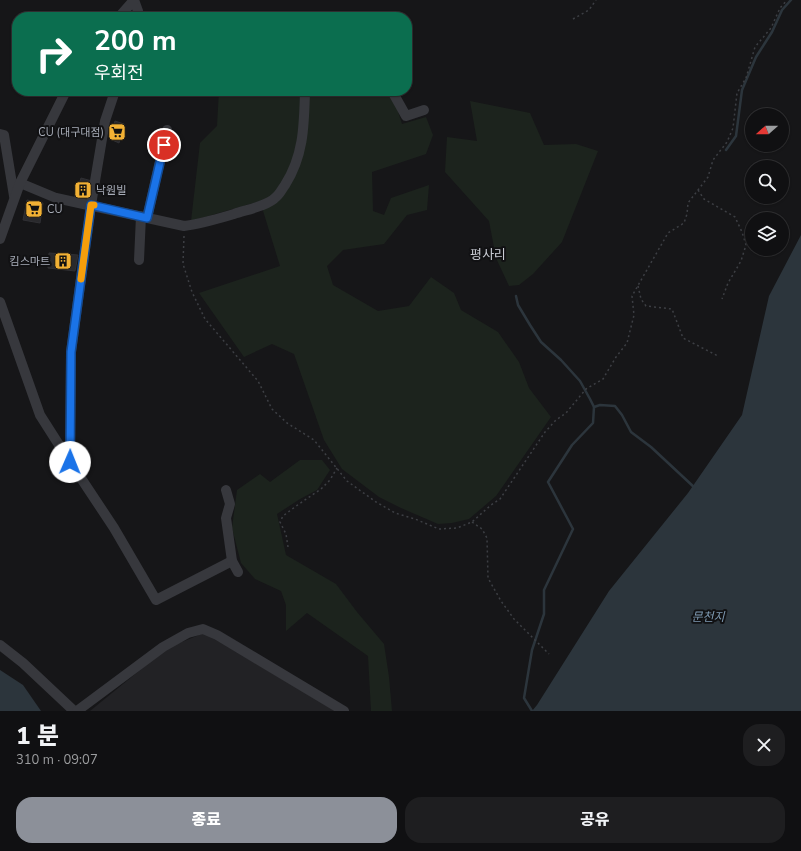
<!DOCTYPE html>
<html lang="ko">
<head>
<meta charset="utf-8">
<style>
  body { margin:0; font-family:"Nunito Sans","Noto Sans KR",sans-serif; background:#1e1e20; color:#f1f3f6; height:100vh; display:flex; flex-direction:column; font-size:15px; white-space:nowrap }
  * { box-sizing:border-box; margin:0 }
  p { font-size:13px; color:#9c9d9f }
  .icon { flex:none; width:22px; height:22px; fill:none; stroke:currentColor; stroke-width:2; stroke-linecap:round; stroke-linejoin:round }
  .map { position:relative; height:711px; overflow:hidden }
  .side { display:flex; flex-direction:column; background:#101012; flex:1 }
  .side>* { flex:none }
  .guide { position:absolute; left:12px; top:12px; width:400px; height:84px; border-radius:16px; box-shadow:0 1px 3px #0004,0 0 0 1px #303032; background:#0b6e4f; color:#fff; overflow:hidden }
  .needle { width:26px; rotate:249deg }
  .fabs { position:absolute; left:745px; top:108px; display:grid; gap:8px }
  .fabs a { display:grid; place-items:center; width:44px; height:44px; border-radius:50%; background:#101012; box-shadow:0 1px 3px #0004,0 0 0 1px #303032; font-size:20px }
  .pin { position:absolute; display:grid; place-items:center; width:34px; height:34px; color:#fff; margin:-17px; border:2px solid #fff; border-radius:50%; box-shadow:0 1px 4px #0007 }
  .me { position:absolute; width:44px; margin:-22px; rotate:1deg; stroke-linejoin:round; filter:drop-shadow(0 0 3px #0008) }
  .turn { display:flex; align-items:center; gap:14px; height:84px; padding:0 16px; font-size:18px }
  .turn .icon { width:52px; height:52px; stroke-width:2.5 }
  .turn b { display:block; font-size:28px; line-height:34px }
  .round { display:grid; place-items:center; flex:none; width:42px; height:42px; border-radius:16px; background:#1e1e20 }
  .overview { display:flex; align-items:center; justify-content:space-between; height:68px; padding:0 16px }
  h1 { font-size:24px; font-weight:800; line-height:30px }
  .button { display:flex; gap:8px; margin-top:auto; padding:8px 16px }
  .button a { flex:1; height:46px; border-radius:16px; background:#8c9099; color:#fff; font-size:16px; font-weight:800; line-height:46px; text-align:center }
  .button a+a { background:#1e1e20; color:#f1f3f6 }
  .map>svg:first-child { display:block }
  .built { fill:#222225 }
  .green { fill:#1c231d }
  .water { fill:#2c353c }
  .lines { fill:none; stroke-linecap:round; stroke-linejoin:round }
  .stream { stroke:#2c353c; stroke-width:2.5 }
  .building { fill:#29292c; stroke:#303034 }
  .path { stroke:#3d3f44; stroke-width:1.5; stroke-dasharray:2 3; stroke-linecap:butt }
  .minor { stroke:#37383d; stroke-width:10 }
  .route-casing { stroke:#114b97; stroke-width:10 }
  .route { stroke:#1a73e8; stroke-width:7 }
  .slow { stroke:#f59e0b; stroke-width:7 }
  .labels { text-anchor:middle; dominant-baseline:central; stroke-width:4; stroke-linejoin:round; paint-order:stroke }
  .poi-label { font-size:11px; fill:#a8adb8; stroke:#111113; text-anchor:end }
  .water-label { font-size:12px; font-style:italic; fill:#7f9bb3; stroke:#111113 }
  .quarter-label { font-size:13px; fill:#c9ccd4; stroke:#111113 }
</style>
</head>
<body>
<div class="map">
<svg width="801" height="711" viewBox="0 0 801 711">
  <rect width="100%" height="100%" fill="#161618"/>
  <path class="built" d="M204 633 336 711H90L167 648Z"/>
  <g class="green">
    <path d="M219 91H387L395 102 402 124 426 117 433 135 426 154 372 172 373 211 384 215 391 198 429 185 427 210 407 215 384 244 343 250 327 266 333 285 378 311 409 306 431 277 454 293 461 310 498 332 519 362 529 388 551 417 496 496 469 519 452 523 438 524 401 508 379 497 342 469 324 440 294 354 272 344 244 357 199 293 280 266 260 201 191 221 200 143 217 126Z"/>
    <path d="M470 101 530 113 544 145 576 144 598 151 562 242 533 274 519 285 509 286 496 258 489 221 445 172 447 137 477 141Z"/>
    <path d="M300 460H322L330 470 317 490 300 499 277 514 286 555 336 584 357 612 384 644 389 677 392 711H371L368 656 307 613 286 631V605L281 591 255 579 241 563 232 528 237 490 260 474 270 482Z"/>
  </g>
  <g class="water">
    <path d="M801 235V711H532L537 705 609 591 688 493 742 415 769 296Z"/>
    <path d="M0 670 23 685 41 711H0Z"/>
  </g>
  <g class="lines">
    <g class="stream">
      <path d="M726 150 736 136 742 90 756 57 772 32 782 10 791 0"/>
      <path d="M516 296 518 305 530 325 541 342 561 360 580 381 590 399 594 407 593 423 572 445 548 482 573 529 544 590V614L532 650 524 698 532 711"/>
      <path d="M594 407 600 405 615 406 622 415 631 432 651 447 695 488"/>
    </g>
  </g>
  <g class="building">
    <path d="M115 121 124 124 119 143 110 139Z"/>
    <path d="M81 178 92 181 86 202 74 199Z"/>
    <path d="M27 200 43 203 40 223 23 220Z"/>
    <path d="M49 253 78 255 75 271 48 268Z"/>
  </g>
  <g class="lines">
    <g class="path">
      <path d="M573 19 589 10 596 0"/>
      <path d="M698 190 704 199 735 217 742 232 746 245 741 261 728 283 722 299"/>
      <path d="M184 236 183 264 192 292 205 319 258 381 272 409 287 423 314 440 347 481 376 502 395 513 415 519 439 529 457 528 472 522 491 505 500 499 545 432 556 420 566 413 586 389 603 379 616 357 627 343 634 315 632 296 668 233 684 223 687 214 688 203 708 177 713 160 727 142 733 128 737 93 746 78 755 47 771 28 780 8 787 0"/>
      <path d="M638 286 641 299 646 306 672 309 683 338 718 356"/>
      <path d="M472 522 482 529 487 538 488 578 501 601 514 619 549 654"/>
      <path d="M288 547 286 534 280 522 283 516 299 504 321 489 330 480 337 468"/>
    </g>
    <g class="minor">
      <path d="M134 0 138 11V17"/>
      <path d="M119 17 134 0"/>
      <path d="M392 91 406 116 424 110"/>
      <path d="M0 134 4 135 14 196"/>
      <path d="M20 183 56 198 184 226C201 224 217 219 234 214 245 210 268 206 276 197 280 194 282 189 285 185 304 155 304 125 305 91"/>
      <path d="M147 218 167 130"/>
      <path d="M0 239 20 183 66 91"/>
      <path d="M139 260 141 216"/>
      <path d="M0 302 40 415 61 448 114 528 156 600 232 561"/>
      <path d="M70 462 71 352 91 205 105 121 115 91"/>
      <path d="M226 490 230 504 226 518 232 561 238 572"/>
      <path d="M0 645 23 663 74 711"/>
      <path d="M77 711 163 647 188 633 203 629 217 635 344 711"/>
    </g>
  </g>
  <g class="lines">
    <defs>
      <path id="route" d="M70 462 71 352 91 205 147 218 164 145"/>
    </defs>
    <use href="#route" class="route-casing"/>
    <use href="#route" class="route"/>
    <path class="slow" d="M81 279 91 205H94"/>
  </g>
  <defs>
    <symbol id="supermarket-square" viewBox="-11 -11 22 22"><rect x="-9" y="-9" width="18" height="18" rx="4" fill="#f2b134" stroke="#111113"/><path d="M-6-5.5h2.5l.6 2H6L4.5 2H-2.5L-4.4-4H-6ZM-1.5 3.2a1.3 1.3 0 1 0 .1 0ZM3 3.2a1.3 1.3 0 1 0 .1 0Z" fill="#111"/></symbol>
    <symbol id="building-square" viewBox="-11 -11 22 22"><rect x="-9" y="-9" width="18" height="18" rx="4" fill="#f2b134" stroke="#111113"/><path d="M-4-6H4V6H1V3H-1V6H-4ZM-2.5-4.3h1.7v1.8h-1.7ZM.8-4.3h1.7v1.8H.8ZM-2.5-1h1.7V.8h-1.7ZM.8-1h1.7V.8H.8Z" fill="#111"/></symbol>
  </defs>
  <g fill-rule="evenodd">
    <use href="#supermarket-square" x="107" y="122" width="20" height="20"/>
    <use href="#building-square" x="73" y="180" width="20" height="20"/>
    <use href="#supermarket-square" x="24" y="199" width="20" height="20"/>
    <use href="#building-square" x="53" y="251" width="20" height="20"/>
  </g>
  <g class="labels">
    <g class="poi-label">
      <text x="104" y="132">CU (대구대점)</text>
      <text x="96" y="190" text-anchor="start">낙원빌</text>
      <text x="47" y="209" text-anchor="start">CU</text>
      <text x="50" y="261">킴스마트</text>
    </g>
    <g class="water-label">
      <text x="708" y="617">문천지</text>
    </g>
    <g class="quarter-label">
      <text x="488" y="255">평사리</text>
    </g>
  </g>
</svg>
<div class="fabs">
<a><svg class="needle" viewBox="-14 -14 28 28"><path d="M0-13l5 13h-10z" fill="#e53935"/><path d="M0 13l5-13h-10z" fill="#9c9d9f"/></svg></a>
<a><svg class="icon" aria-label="search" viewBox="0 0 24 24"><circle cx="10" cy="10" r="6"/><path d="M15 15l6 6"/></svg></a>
<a><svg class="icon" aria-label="layers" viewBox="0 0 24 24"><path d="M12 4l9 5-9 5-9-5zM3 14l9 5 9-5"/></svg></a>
</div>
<div class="pin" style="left:164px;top:145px;background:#d93025"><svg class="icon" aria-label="arrive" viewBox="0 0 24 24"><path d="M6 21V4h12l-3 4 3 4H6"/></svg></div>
<svg class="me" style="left:70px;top:462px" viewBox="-20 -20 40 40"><circle r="19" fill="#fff"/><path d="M0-13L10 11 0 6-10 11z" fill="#1a73e8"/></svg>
<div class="guide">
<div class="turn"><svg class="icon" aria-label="right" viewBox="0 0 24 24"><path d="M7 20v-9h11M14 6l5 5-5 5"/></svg><div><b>200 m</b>우회전</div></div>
</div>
</div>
<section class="side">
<div class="overview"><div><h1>1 분</h1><p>310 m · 09:07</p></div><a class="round"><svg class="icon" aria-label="close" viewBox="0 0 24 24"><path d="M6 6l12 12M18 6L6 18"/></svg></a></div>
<div class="button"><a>종료</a><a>공유</a></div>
</section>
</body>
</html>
